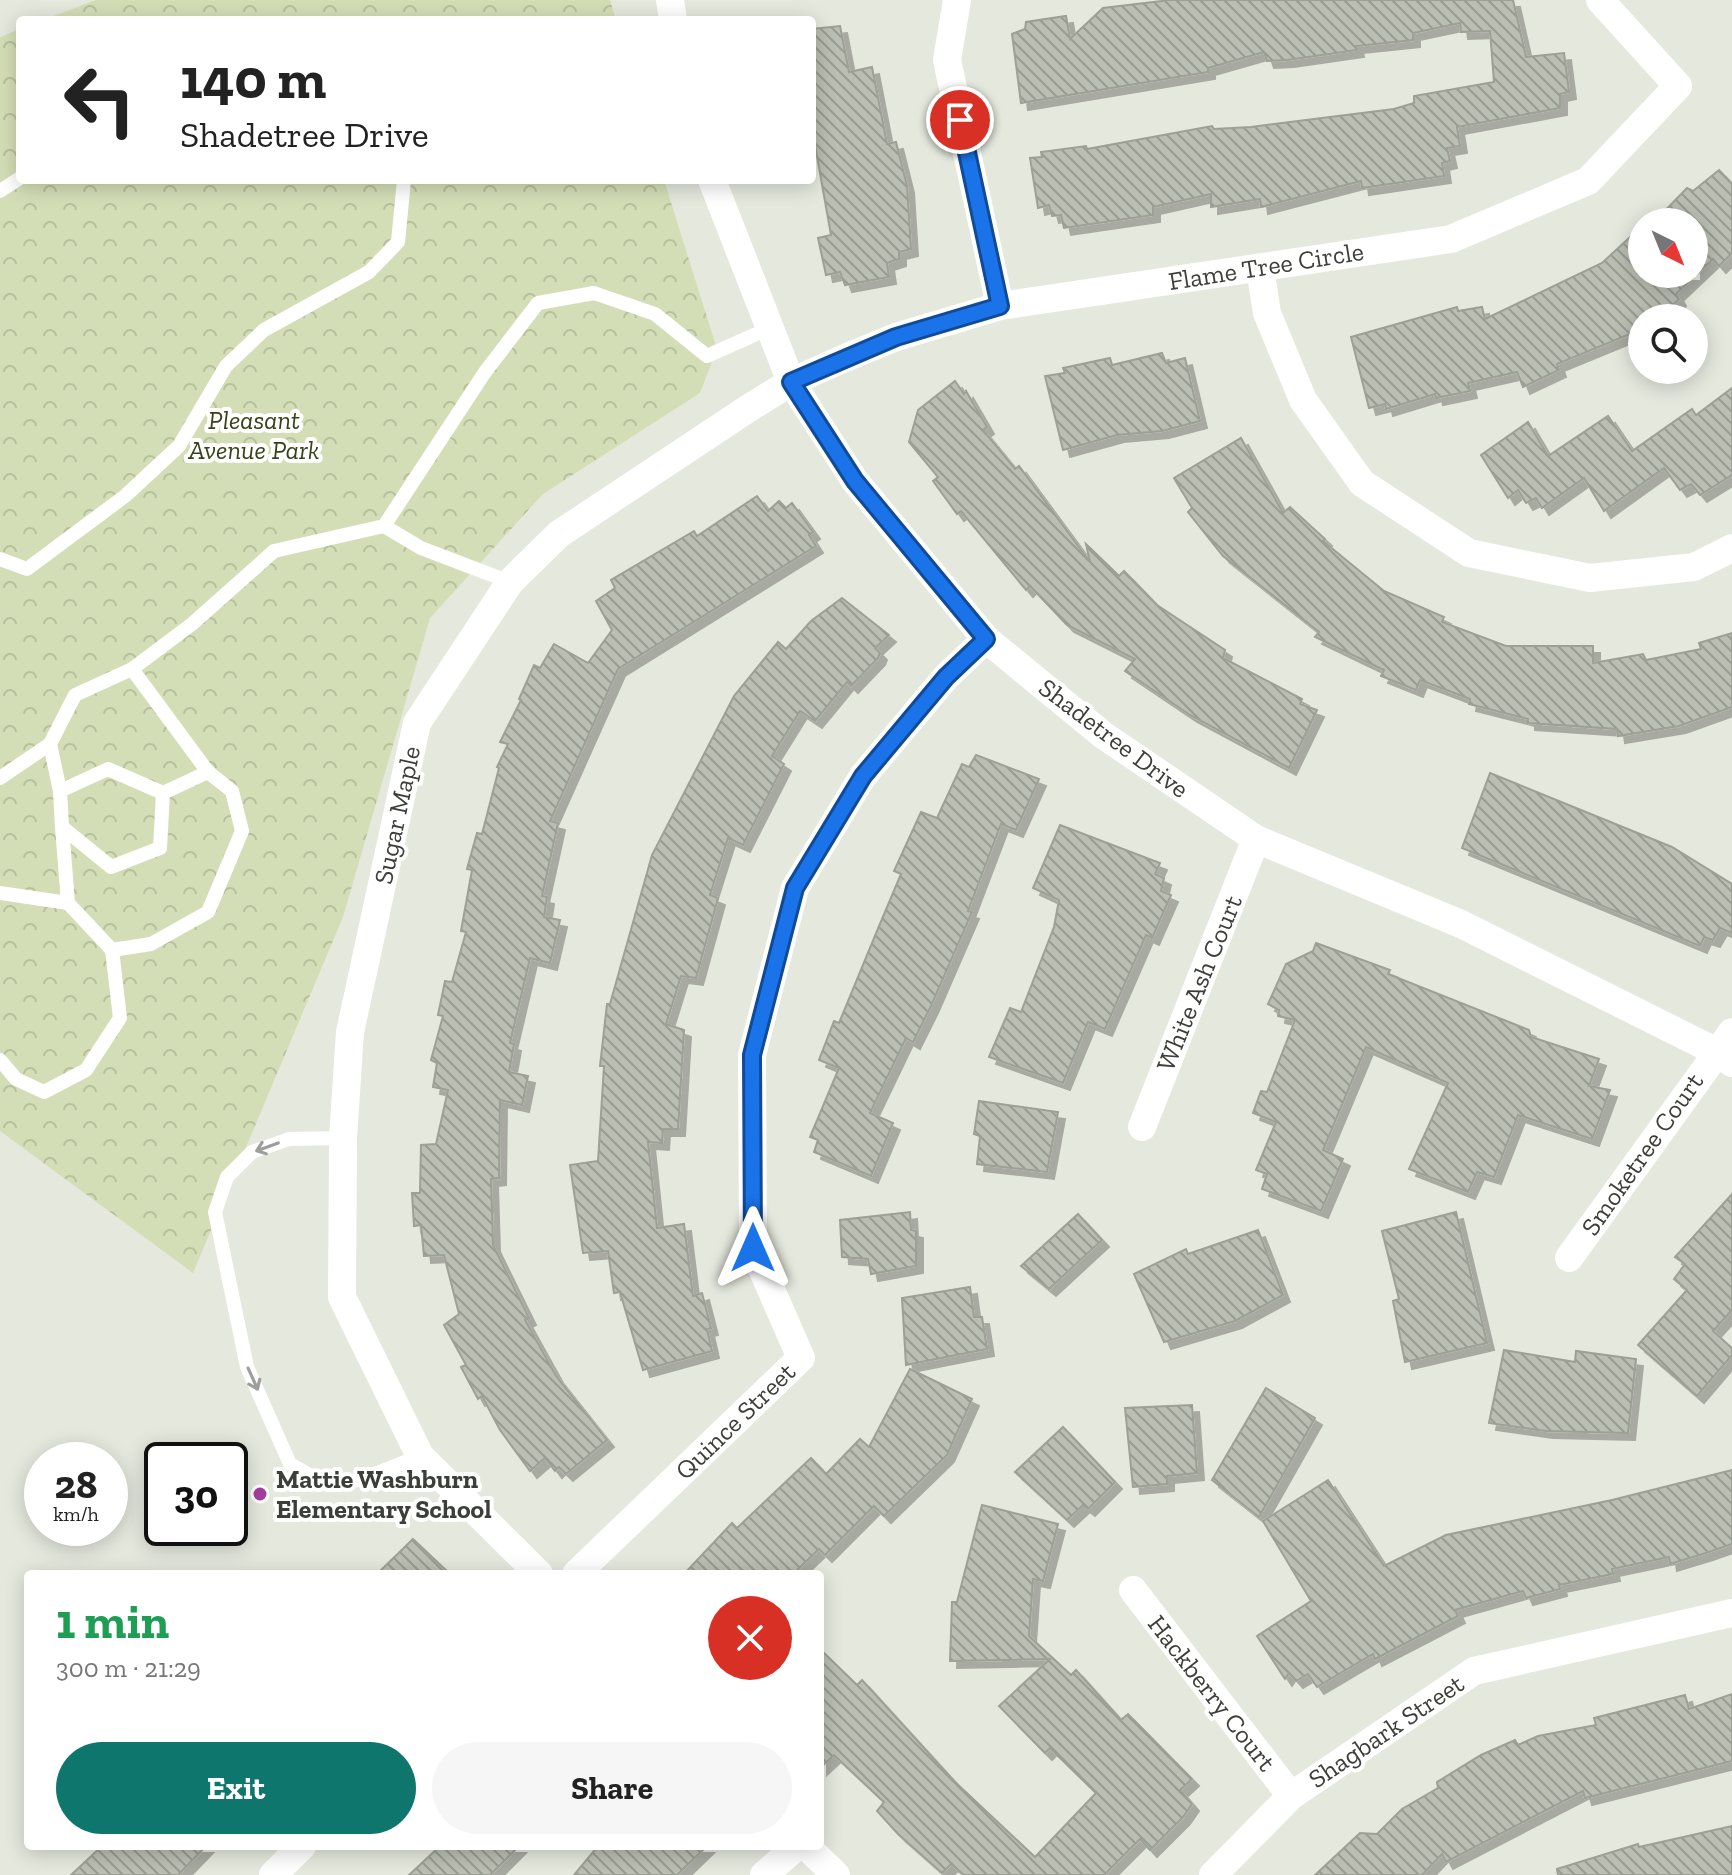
<!DOCTYPE html>
<html lang="en">
<head>
<meta charset="utf-8">
<style>
  body { margin:0; font-family:"Zilla Slab",serif; background:#f6f6f6; color:#222; height:100vh; display:flex; flex-direction:column; font-size:30px; white-space:nowrap }
  * { box-sizing:border-box; margin:0 }
  p { font-size:26px; color:#767676 }
  .icon { flex:none; width:44px; height:44px; fill:none; stroke:currentColor; stroke-width:2; stroke-linecap:round; stroke-linejoin:round }
  .map { position:relative; flex:1; overflow:hidden }
  .panel { position:absolute; left:24px; top:1570px; width:800px; height:280px; display:flex; flex-direction:column; background:#fff; border-radius:8px; box-shadow:0 4px 20px #0003 }
  .panel>* { flex:none }
  .banner { position:absolute; left:16px; top:16px; width:800px; height:168px; border-radius:8px; box-shadow:0 4px 20px #0003; background:#fff; color:#222; overflow:hidden }
  .needle { width:52px; rotate:137deg }
  .controls { position:absolute; left:1628px; top:208px; display:grid; gap:16px }
  .controls a { display:grid; place-items:center; width:80px; height:80px; border-radius:50%; background:#fff; box-shadow:0 4px 20px #0003; font-size:40px }
  .speed { position:absolute; left:24px; top:1442px; display:flex; gap:16px; font-size:40px; font-weight:700; text-align:center }
  .speed>* { display:grid; place-content:center; width:104px; height:104px; border-radius:50%; background:#fff; box-shadow:0 4px 20px #0003; line-height:1 }
  .speed small { font-size:20px; font-weight:400 }
  .speed .limit { border:4px solid #111; border-radius:12px; background:#fff; color:#111 }
  .pin { position:absolute; display:grid; place-items:center; width:68px; height:68px; color:#fff; margin:-34px; border:4px solid #fff; border-radius:50%; box-shadow:0 2px 8px #0007 }
  .me { position:absolute; width:88px; margin:-44px; rotate:0deg; stroke-linejoin:round; filter:drop-shadow(0 0 6px #0008) }
  .turn { display:flex; align-items:center; gap:28px; height:168px; padding:0 32px; font-size:36px }
  .turn .icon { width:104px; height:104px; stroke-width:2.5 }
  .turn b { display:block; font-size:56px; line-height:68px }
  .round { display:grid; place-items:center; flex:none; width:84px; height:84px; border-radius:42px; background:#f6f6f6 }
  .head { display:flex; align-items:center; justify-content:space-between; height:136px; padding:0 32px }
  h1 { font-size:48px; font-weight:800; line-height:60px; color:#1e9e55 }
  .primary-button { display:flex; gap:16px; margin-top:auto; padding:16px 32px }
  .primary-button a { flex:1; height:92px; border-radius:48px; background:#0f766e; color:#fff; font-size:32px; font-weight:800; line-height:92px; text-align:center }
  .primary-button a+a { background:#f6f6f6; color:#222 }
  .map>svg:first-child { display:block }
  .park { fill:url(#park-crowns) }
  .building { fill:url(#building-back-hatch); stroke:#9da095; stroke-width:2; filter:url(#shadow) }
  .lines { fill:none; stroke-linecap:round; stroke-linejoin:round }
  .service { stroke:#fff; stroke-width:14 }
  .minor { stroke:#fff; stroke-width:28 }
  .oneway { stroke:#9e9e9c }
  .route-casing { stroke:#114b97; stroke-width:20 }
  .route { stroke:#1a73e8; stroke-width:14 }
  .poi-dot { fill:#a53ea1; stroke:#fff; stroke-width:3 }
  .labels { text-anchor:middle; dominant-baseline:central; stroke-width:8; stroke-linejoin:round; paint-order:stroke }
  .street-label { font-size:26px; fill:#3c3e39; stroke:#fff }
  .park-label { font-size:26px; font-style:italic; fill:#394216; stroke:#fff }
  .poi-label { font-size:26px; font-weight:bold; fill:#3c3e39; stroke:#fff; text-anchor:start }
</style>
</head>
<body>
<div class="map">
<svg width="1732" height="1875" viewBox="0 0 1732 1875">
  <defs>
    <pattern id="park-crowns" width="20" height="18" patternUnits="userSpaceOnUse" patternTransform="scale(2)"><rect width="20" height="18" fill="#d4deb6"/><path d="M2 6a3 3 0 1 1 6 0M12 15a3 3 0 1 1 6 0" fill="none" stroke="#b7c09d"/></pattern>
    <pattern id="building-back-hatch" width="6" height="6" patternUnits="userSpaceOnUse" patternTransform="scale(2)"><rect width="6" height="6" fill="#bbbeb2"/><path d="M-1 5l2 2M0 0l6 6M5-1l2 2" fill="none" stroke="#999c92"/></pattern>
    <filter id="shadow"><feDropShadow dx="7" dy="7" stdDeviation="0" flood-color="#0004"/></filter>
  </defs>
  <rect width="100%" height="100%" fill="#e5e8dd"/>
  <g class="park">
    <path d="M96 0H610L616 20H43Z"/>
    <path d="M20 29V180H664L717 349 700 393 543 494 430 618 343 917 193 1273 0 1131V37Z"/>
  </g>
  <g class="building">
    <path d="M1170 0H1513L1526 57 1564 53 1569 92 1560 94V108L1457 127 1460 146 1447 148 1450 161 1442 163 1444 176 1362 188 1361 181 1261 207 1260 199 1211 207V194L1153 207V215L1064 228 1061 215 1052 216 1049 205 1038 208 1030 158 1042 157 1041 152 1086 146 1087 149 1212 126 1214 129 1251 127 1394 109 1414 103V96L1494 82 1490 31 1461 32 1460 23 1413 33V40L1356 46 1357 50 1287 60 1267 61 1264 52 1208 68V72L1021 103 1012 34 1025 29 1026 22 1066 16 1070 39 1103 8Z"/>
    <path d="M840 26 849 72 872 67 887 144 896 142 907 186 911 249 899 252V259L887 263 889 277 845 285 840 272 826 275 818 238 831 235 815 145H812V29Z"/>
    <path d="M1719 170 1732 184V253L1719 266 1713 259 1676 294 1679 299 1659 318H1642V329L1557 364 1559 370 1523 387 1517 372 1468 383 1470 391 1436 398 1435 394 1386 409 1385 404 1369 408 1351 337 1457 307 1458 311 1482 307 1485 319 1602 263 1642 226V274H1694V222H1654L1687 188 1693 191Z"/>
    <path d="M1162 353 1166 363 1185 358 1200 421 1162 431 1117 435 1063 450 1045 376 1065 373 1063 368 1110 358 1112 365Z"/>
    <path d="M955 381 964 394 966 391 987 427 983 430 1015 469 1019 466 1090 562 1086 544 1119 576 1124 571 1157 605 1225 650 1223 658 1302 699 1300 704 1317 710 1289 768 1190 715 1125 671 1135 659 1067 625 1030 586 1026 590 961 511 957 514 933 481 938 477 909 442 918 410Z"/>
    <path d="M1732 388V475L1700 495 1691 484 1680 490 1664 468 1604 511 1584 478 1542 508 1536 498 1526 503 1518 490 1508 498 1481 455 1528 422 1548 456 1608 416 1632 451 1692 409 1696 415Z"/>
    <path d="M1241 438 1283 513 1290 507 1325 539 1323 541 1384 591 1444 617 1442 622 1506 646H1593V663L1643 654 1646 660 1701 649 1699 643 1732 633V707L1679 726 1618 736 1617 729 1528 723V719L1469 704 1470 699 1420 680 1416 690 1381 676 1384 670 1315 637 1319 632 1223 556 1188 512 1192 508 1174 478Z"/>
    <path d="M757 496 768 511 779 501 786 508 792 503 813 532 809 535 816 546 618 669 550 821 558 823 542 896 547 897 544 917 560 920 550 963 530 958 510 1043 514 1044 509 1072 528 1076 522 1105 500 1100 499 1178 491 1179 493 1245 529 1318 525 1320 556 1376 607 1440 566 1474 559 1467 555 1471 545 1458 530 1471 500 1430 482 1396 478 1399 461 1367 466 1365 444 1325 459 1314 444 1255 424 1256 421 1225 414 1226 412 1193H420L421 1145 436 1144 448 1090 433 1087 437 1063 431 1060 443 1016 438 1015 445 981 452 982 466 932 461 931 472 870 467 869 477 833 482 834 499 768 497 767 508 744 500 742 521 700 519 699 534 665 540 668 554 644 588 663 612 630 596 601 615 588 611 580 694 531 697 536Z"/>
    <path d="M842 598 889 635 875 648 880 653 878 658 851 686 847 682 815 721 800 711 772 756 784 764 743 845 728 838 710 895 718 898 696 978 681 976 666 1024 684 1030 678 1129H663L662 1143 648 1142 657 1228 684 1224 693 1296 702 1293 711 1328 707 1329 712 1351 643 1370 620 1292 614 1293 608 1251 583 1253 570 1165 598 1161 604 1066H600L607 1004H610L652 855 734 696 778 642 786 649 811 621Z"/>
    <path d="M976 755 1039 779 1016 830 1001 824 968 911 972 912 931 1006 913 1042 906 1038 870 1113 893 1123 871 1176 814 1152 818 1140 810 1137 839 1068 819 1060 834 1021 839 1023 877 931 901 874 894 871 921 812 937 818 962 764 969 767Z"/>
    <path d="M1490 773 1672 847 1732 884V933L1720 928 1713 940 1704 937 1700 946 1462 848Z"/>
    <path d="M1060 825 1160 863 1155 874 1164 878 1161 891 1171 895 1152 938 1146 935 1105 1029 1088 1022 1063 1083 989 1057 1010 1008 1021 1012 1054 927 1059 900 1033 888Z"/>
    <path d="M1316 943 1390 970 1388 974 1509 1022 1529 1030 1531 1037 1599 1059 1589 1086 1610 1090 1592 1139 1518 1115 1494 1177 1477 1172 1468 1192 1409 1169 1448 1083 1366 1047 1323 1150 1343 1159 1321 1211 1262 1189 1267 1174 1256 1170 1276 1122 1253 1113 1261 1091 1267 1092 1295 1020 1278 1016 1279 1010 1268 1004 1286 964 1313 951Z"/>
    <path d="M979 1101 1058 1112 1047 1172 977 1164 980 1136 974 1134Z"/>
    <path d="M1732 1194V1310L1713 1331 1732 1348V1355L1697 1396 1638 1345 1687 1290 1674 1279 1685 1264 1675 1257Z"/>
    <path d="M910 1212 911 1230 916 1231V1266L871 1274 868 1259 842 1257 840 1220Z"/>
    <path d="M1456 1212 1487 1343 1405 1362 1393 1301 1399 1299 1382 1231Z"/>
    <path d="M1078 1214 1102 1240 1049 1289 1021 1266Z"/>
    <path d="M1258 1230 1283 1295 1235 1321 1164 1342 1134 1274 1186 1249 1188 1254Z"/>
    <path d="M970 1287 974 1317H982L987 1349 906 1365 902 1298Z"/>
    <path d="M1504 1350 1575 1362 1576 1351 1636 1359 1628 1433 1546 1431 1489 1423Z"/>
    <path d="M910 1369 972 1399 947 1455 884 1516 874 1506 825 1555 819 1549 793 1574H684L732 1523 737 1528 811 1458 826 1474 860 1439 869 1447Z"/>
    <path d="M1266 1388 1315 1418 1259 1517 1212 1480Z"/>
    <path d="M1192 1405 1197 1473 1167 1476V1484L1133 1487 1125 1408Z"/>
    <path d="M1063 1427 1115 1482 1088 1509 1083 1505 1067 1520 1015 1472Z"/>
    <path d="M1732 1470V1544L1706 1553 1670 1564 1669 1557 1612 1569 1613 1574 1559 1585 1560 1589 1526 1598 1523 1591 1455 1610 1458 1616 1375 1659 1373 1654 1317 1687 1308 1674 1296 1681 1289 1673 1285 1679 1257 1636 1311 1601 1263 1521 1328 1480 1384 1566 1446 1535 1612 1500Z"/>
    <path d="M982 1505 1058 1524 1043 1581 1033 1579 1029 1636 1071 1675 1076 1670 1121 1720 1128 1714 1192 1779 1180 1790 1192 1804 1183 1817 1150 1850 1140 1839 1104 1875H964L951 1864 942 1873 898 1834 877 1811 884 1802 834 1755 820 1768V1649L857 1685 862 1680 954 1781 1035 1857 1096 1793 1050 1748 1045 1753 999 1706 1050 1659 950 1661 952 1602H957Z"/>
    <path d="M413 1539 450 1574H377Z"/>
    <path d="M1732 1694V1761L1585 1798 1583 1791 1446 1862 1442 1854 1422 1875H1315L1360 1833 1377 1834 1402 1809 1438 1788 1437 1782 1481 1755 1515 1740 1518 1745 1538 1736 1596 1725 1594 1718 1685 1695 1689 1709Z"/>
    <path d="M1732 1826V1875H1558L1557 1869 1638 1844 1639 1847Z"/>
    <path d="M102 1846H206L178 1875H71Z"/>
    <path d="M440 1846H519L490 1875H409Z"/>
    <path d="M598 1846H707L677 1875H574Z"/>
  </g>
  <g class="lines">
    <g class="service">
      <path d="M0 191 20 178"/>
      <path d="M0 559 27 569 125 496 179 446 226 366 264 330 369 272 398 242 404 180"/>
      <path d="M510 582 421 548 384 526 485 372 538 303 594 293 655 314 707 356 770 328"/>
      <path d="M0 778 50 744"/>
      <path d="M60 791 50 744 75 695 132 669"/>
      <path d="M163 793 208 772"/>
      <path d="M62 827 60 791 108 769 163 793 160 848 111 867 62 827 68 903 112 950 151 944 208 912 242 831 232 791 208 772 132 669 192 624 274 551 384 526"/>
      <path d="M0 893 68 903"/>
      <path d="M0 1060 16 1079 44 1092 86 1070 120 1018 112 950"/>
      <path d="M343 1138 289 1139 252 1152 227 1177 215 1212 247 1367 290 1464 324 1483 360 1480 420 1456"/>
    </g>
    <g class="minor">
      <path d="M670 0 673 20"/>
      <path d="M957 0 947 60 1000 306"/>
      <path d="M712 180 791 382 855 481 986 639 1103 735 1256 839 1461 924 1715 1051 1732 1063"/>
      <path d="M1260 268 1267 313 1303 400 1362 483 1469 553 1590 578 1694 567 1732 548"/>
      <path d="M1142 1127 1256 839"/>
      <path d="M1569 1258 1732 1032"/>
      <path d="M539 1574 420 1456 342 1297 343 1138 350 1032 417 723 510 582 559 534 746 410 791 382 845 358 896 337 1000 306 1451 239 1588 181 1678 86 1600 0"/>
      <path d="M576 1574 801 1358 753 1248 752 1055 795 888 863 776 946 677 986 639"/>
      <path d="M1133 1590 1291 1796"/>
      <path d="M806 1846 836 1875"/>
      <path d="M273 1875 302 1846"/>
      <path d="M764 1875 797 1846"/>
      <path d="M1213 1875 1291 1796 1474 1671 1732 1613"/>
    </g>
  </g>
  <defs><path id="oneway-shaft" d="M-6 0H5M1.5-3L5.5 0L1.5 3" fill="none" stroke-width="1.6" stroke-linecap="round" stroke-linejoin="round" transform="scale(2)"/></defs>
  <g class="oneway">
    <use href="#oneway-shaft" transform="translate(267 1147) rotate(160)"/>
    <use href="#oneway-shaft" transform="translate(253 1379) rotate(66)"/>
  </g>
  <g class="lines">
    <defs>
      <path id="route" d="M753 1248 752 1055 795 888 863 776 946 677 986 639 855 481 791 382 896 337 1000 306 960 120"/>
    </defs>
    <use href="#route" class="route-casing"/>
    <use href="#route" class="route"/>
  </g>
  <circle class="poi-dot" cx="260" cy="1494" r="8"/>
  <g class="labels">
    <g class="street-label">
      <text transform="translate(1266 266) rotate(-9)">Flame Tree Circle</text>
      <text transform="translate(1114 738) rotate(37)">Shadetree Drive</text>
      <text transform="translate(397 815) rotate(-78)">Sugar Maple</text>
      <text transform="translate(1199 983) rotate(-68)">White Ash Court</text>
      <text transform="translate(1642 1154) rotate(-55)">Smoketree Court</text>
      <text transform="translate(735 1421) rotate(-44)">Quince Street</text>
      <text transform="translate(1212 1693) rotate(52)">Hackberry Court</text>
      <text transform="translate(1386 1731) rotate(-34)">Shagbark Street</text>
    </g>
    <g class="park-label">
      <text x="254" y="420">Pleasant<tspan x="254" dy="30">Avenue Park</tspan></text>
    </g>
    <g class="poi-label">
      <text x="276" y="1479">Mattie Washburn<tspan x="276" dy="30">Elementary School</tspan></text>
    </g>
  </g>
</svg>
<div class="controls">
<a><svg class="needle" viewBox="-14 -14 28 28"><path d="M0-13l5 13h-10z" fill="#e53935"/><path d="M0 13l5-13h-10z" fill="#767676"/></svg></a>
<a><svg class="icon" aria-label="search" viewBox="0 0 24 24"><circle cx="10" cy="10" r="6"/><path d="M15 15l6 6"/></svg></a>
</div>
<div class="speed"><div>28<small>km/h</small></div><div class="limit">30</div></div>
<div class="pin" style="left:960px;top:120px;background:#d93025"><svg class="icon" aria-label="arrive" viewBox="0 0 24 24"><path d="M6 21V4h12l-3 4 3 4H6"/></svg></div>
<svg class="me" style="left:753px;top:1248px" viewBox="-20 -20 40 40"><path d="M0-17L14 15 0 8-14 15z" fill="#1a73e8" stroke="#fff" stroke-width="4"/></svg>
<div class="banner">
<div class="turn"><svg class="icon" aria-label="left" viewBox="0 0 24 24"><path d="M17 20v-9H6M10 6l-5 5 5 5"/></svg><div><b>140 m</b>Shadetree Drive</div></div>
</div>
<section class="panel">
<div class="head"><div><h1>1 min</h1><p>300 m · 21:29</p></div><a class="round" style="background:#d93025;color:#fff"><svg class="icon" aria-label="close" viewBox="0 0 24 24"><path d="M6 6l12 12M18 6L6 18"/></svg></a></div>
<div class="primary-button"><a>Exit</a><a>Share</a></div>
</section>
</div>
</body>
</html>
